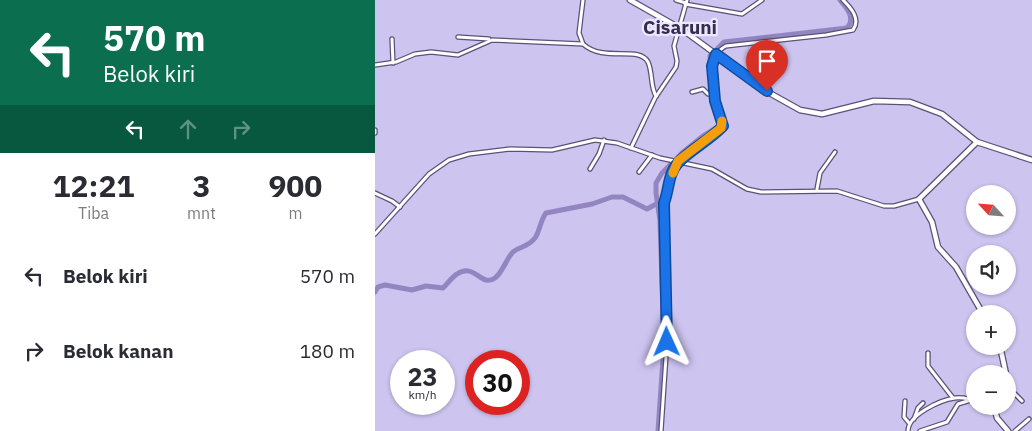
<!DOCTYPE html>
<html lang="id">
<head>
<meta charset="utf-8">
<style>
  body { margin:0; font-family:"IBM Plex Sans",sans-serif; background:#f7f7f7; color:#2b2b33; height:100vh; display:flex; flex-direction:column; font-size:19px; white-space:nowrap }
  * { box-sizing:border-box; margin:0 }
  p { font-size:16px; color:#7c7c81 }
  .icon { flex:none; width:28px; height:28px; fill:none; stroke:currentColor; stroke-width:2; stroke-linecap:round; stroke-linejoin:round }
  .map { position:relative; flex:1; overflow:hidden }
  .details { display:flex; flex-direction:column; background:#fff; width:375px }
  .details>* { flex:none }
  .guide { background:#0b6e4f; color:#fff; overflow:hidden }
  .needle { width:32px; rotate:296deg }
  .fabs { position:absolute; left:591px; top:185px; display:grid; gap:10px }
  .fabs a { display:grid; place-items:center; width:50px; height:50px; border-radius:50%; background:#fff; box-shadow:0 1px 4px #0004; font-size:25px }
  .speed { position:absolute; left:15px; top:350px; display:flex; gap:10px; font-size:25px; font-weight:700; text-align:center }
  .speed>* { display:grid; place-content:center; width:65px; height:65px; border-radius:50%; background:#fff; box-shadow:0 1px 4px #0004; line-height:1 }
  .speed small { font-size:12px; font-weight:400 }
  .speed .limit { border:8px solid #d22; background:#fff; color:#111 }
  .pin { position:absolute; display:grid; place-items:center; width:42px; height:42px; color:#fff; margin:-51px -21px; border-radius:50% 50% 50% 0; rotate:-45deg; box-shadow:0 0 5px #0007 }
  .pin .icon { rotate:45deg }
  .me { position:absolute; width:55px; margin:-28px; rotate:359deg; stroke-linejoin:round; filter:drop-shadow(0 0 4px #0008) }
  .turn { display:flex; align-items:center; gap:18px; height:105px; padding:0 20px; font-size:22px }
  .turn .icon { width:65px; height:65px; stroke-width:2.5 }
  .turn b { display:block; font-size:35px; line-height:42px }
  .lanes { display:flex; align-items:center; height:48px; padding:0 20px; background:#0003; justify-content:center; gap:25px; direction:ltr }
  .lanes .off { opacity:.35 }
  .eta { display:flex; justify-content:space-evenly; align-items:center; height:85px; text-align:center }
  .eta b { font-size:30px; font-weight:700; line-height:35px }
  ul { padding:0; list-style:none }
  li { display:flex; align-items:center; gap:15px; height:75px; padding:0 20px }
  li div { flex:1 }
  li b { display:block; font-size:19px }
  li em { font-style:normal }
  main { display:flex; flex:1; min-height:0 }
  .map>svg:first-child { display:block }
  .lines { fill:none; stroke-linecap:round; stroke-linejoin:round }
  .river { stroke:#9386c0; stroke-width:5 }
  .minor-casing { stroke:#5b5278; stroke-width:5.5 }
  .major-casing { stroke:#5b5278; stroke-width:7 }
  .minor { stroke:#fff; stroke-width:3 }
  .major { stroke:#fff; stroke-width:4.5 }
  .route-casing { stroke:#114b97; stroke-width:12 }
  .route { stroke:#1a73e8; stroke-width:9 }
  .slow { stroke:#f59e0b; stroke-width:9 }
  .labels { text-anchor:middle; dominant-baseline:central; stroke-width:4.5; stroke-linejoin:round; paint-order:stroke }
  .quarter-label { font-size:19px; font-weight:bold; fill:#352c4f; stroke:#ece8ff }
</style>
</head>
<body>
<main>
<section class="details">
<div class="guide">
<div class="turn"><svg class="icon" aria-label="left" viewBox="0 0 24 24"><path d="M17 20v-9H6M10 6l-5 5 5 5"/></svg><div><b>570 m</b>Belok kiri</div></div>
<div class="lanes"><svg class="icon" aria-label="left" viewBox="0 0 24 24"><path d="M17 20v-9H6M10 6l-5 5 5 5"/></svg><svg class="icon off" aria-label="ahead" viewBox="0 0 24 24"><path d="M12 20V5M6 11l6-6 6 6"/></svg><svg class="icon off" aria-label="right" viewBox="0 0 24 24"><path d="M7 20v-9h11M14 6l5 5-5 5"/></svg></div>
</div>
<div class="eta">
<div><b>12:21</b><p>Tiba</p></div>
<div><b>3</b><p>mnt</p></div>
<div><b>900</b><p>m</p></div>
</div>
<ul>
<li><svg class="icon" aria-label="left" viewBox="0 0 24 24"><path d="M17 20v-9H6M10 6l-5 5 5 5"/></svg><div><b>Belok kiri</b></div><em>570 m</em></li>
<li><svg class="icon" aria-label="right" viewBox="0 0 24 24"><path d="M7 20v-9h11M14 6l5 5-5 5"/></svg><div><b>Belok kanan</b></div><em>180 m</em></li>
</ul>
</section>
<div class="map">
<svg width="657" height="431" viewBox="0 0 657 431">
  <rect width="100%" height="100%" fill="#cdc4f0"/>
  <g class="lines">
    <g class="river">
      <path d="M0 292 3 287 10 285 37 290 51 286 68 288C72 284 77 277 82 274 100 262 106 288 120 278 128 272 131 259 138 252 145 246 152 248 160 238 165 231 165 221 171 213L217 204 237 197H248L272 209 283 203"/>
      <path d="M283 431 289 345 285 221 281 193V183L287 173 307 153 328 136 346 125 338 105 335 56 349 42 472 28C481 19 472 8 465 0"/>
    </g>
    <defs>
      <g id="minor">
        <path d="M208 0 204 33 208 44C229 63 264 45 273 62 278 73 275 86 281 96"/>
        <path d="M301 0 311 3"/>
        <path d="M310 4 367 14 387 0"/>
        <path d="M83 37 114 39"/>
        <path d="M17 39 18 63"/>
        <path d="M0 65 21 62 40 54 56 52 83 55 117 40 208 44"/>
        <path d="M317 92 328 89 333 94 340 95"/>
        <path d="M0 130V133"/>
        <path d="M256 148 280 98 301 67 302 61 299 46 312 0"/>
        <path d="M306 161 348 126C347 120 344 114 342 108 336 91 333 54 351 46L451 35 478 30C486 19 476 8 468 0"/>
        <path d="M215 169 224 154 229 140"/>
        <path d="M264 172 277 155"/>
        <path d="M442 189 445 173 460 152"/>
        <path d="M0 193 17 201 25 207"/>
        <path d="M0 234 54 174 74 160 94 154 135 149 177 150 220 140 242 143 285 158 337 169 372 189 386 192 462 191 509 206H519L544 199"/>
        <path d="M553 353V366L578 398"/>
        <path d="M634 388 647 401"/>
        <path d="M530 401 529 417 534 423"/>
        <path d="M607 406 612 412H619"/>
        <path d="M539 419 543 408 548 403"/>
        <path d="M286 431 292 342 289 204C294 190 297 176 303 161"/>
        <path d="M533 431C533 415 565 400 580 398 587 397 593 399 600 400"/>
        <path d="M545 431 572 422 583 404 596 400"/>
        <path d="M640 431 654 419"/>
      </g>
      <g id="major">
        <path d="M255 0 308 30 391 91 425 110 447 114 499 101 535 102 567 114 602 142 657 160"/>
        <path d="M602 142 544 199 557 222 563 247 581 267 608 314"/>
        <path d="M625 346 631 374"/>
        <path d="M632 379V389"/>
        <path d="M619 406 622 418 633 431"/>
      </g>
    </defs>
    <use href="#minor" class="minor-casing"/>
    <use href="#major" class="major-casing"/>
    <use href="#minor" class="minor"/>
    <use href="#major" class="major"/>
  </g>
  <g class="lines">
    <defs>
      <path id="route" d="M292 342 289 203C294 191 293 173 303 163 315 150 335 140 348 126L340 101 337 66 341 54 392 91"/>
    </defs>
    <use href="#route" class="route-casing"/>
    <use href="#route" class="route"/>
    <path class="slow" d="M298 173 303 161 346 128 347 121"/>
  </g>
  <g class="labels">
    <g class="quarter-label">
      <text x="305" y="27">Cisaruni</text>
    </g>
  </g>
</svg>
<div class="fabs">
<a><svg class="needle" viewBox="-14 -14 28 28"><path d="M0-13l5 13h-10z" fill="#e53935"/><path d="M0 13l5-13h-10z" fill="#7c7c81"/></svg></a>
<a><svg class="icon" aria-label="sound" viewBox="0 0 24 24"><path d="M4 9h4l5-4v14l-5-4H4zM17 9q2 3 0 6"/></svg></a>
<a>+</a>
<a>−</a>
</div>
<div class="speed"><div>23<small>km/h</small></div><div class="limit">30</div></div>
<div class="pin" style="left:392px;top:91px;background:#d93025"><svg class="icon" aria-label="arrive" viewBox="0 0 24 24"><path d="M6 21V4h12l-3 4 3 4H6"/></svg></div>
<svg class="me" style="left:292px;top:342px" viewBox="-20 -20 40 40"><path d="M0-17L14 15 0 8-14 15z" fill="#1a73e8" stroke="#fff" stroke-width="4"/></svg>
</div>
</main>
</body>
</html>
